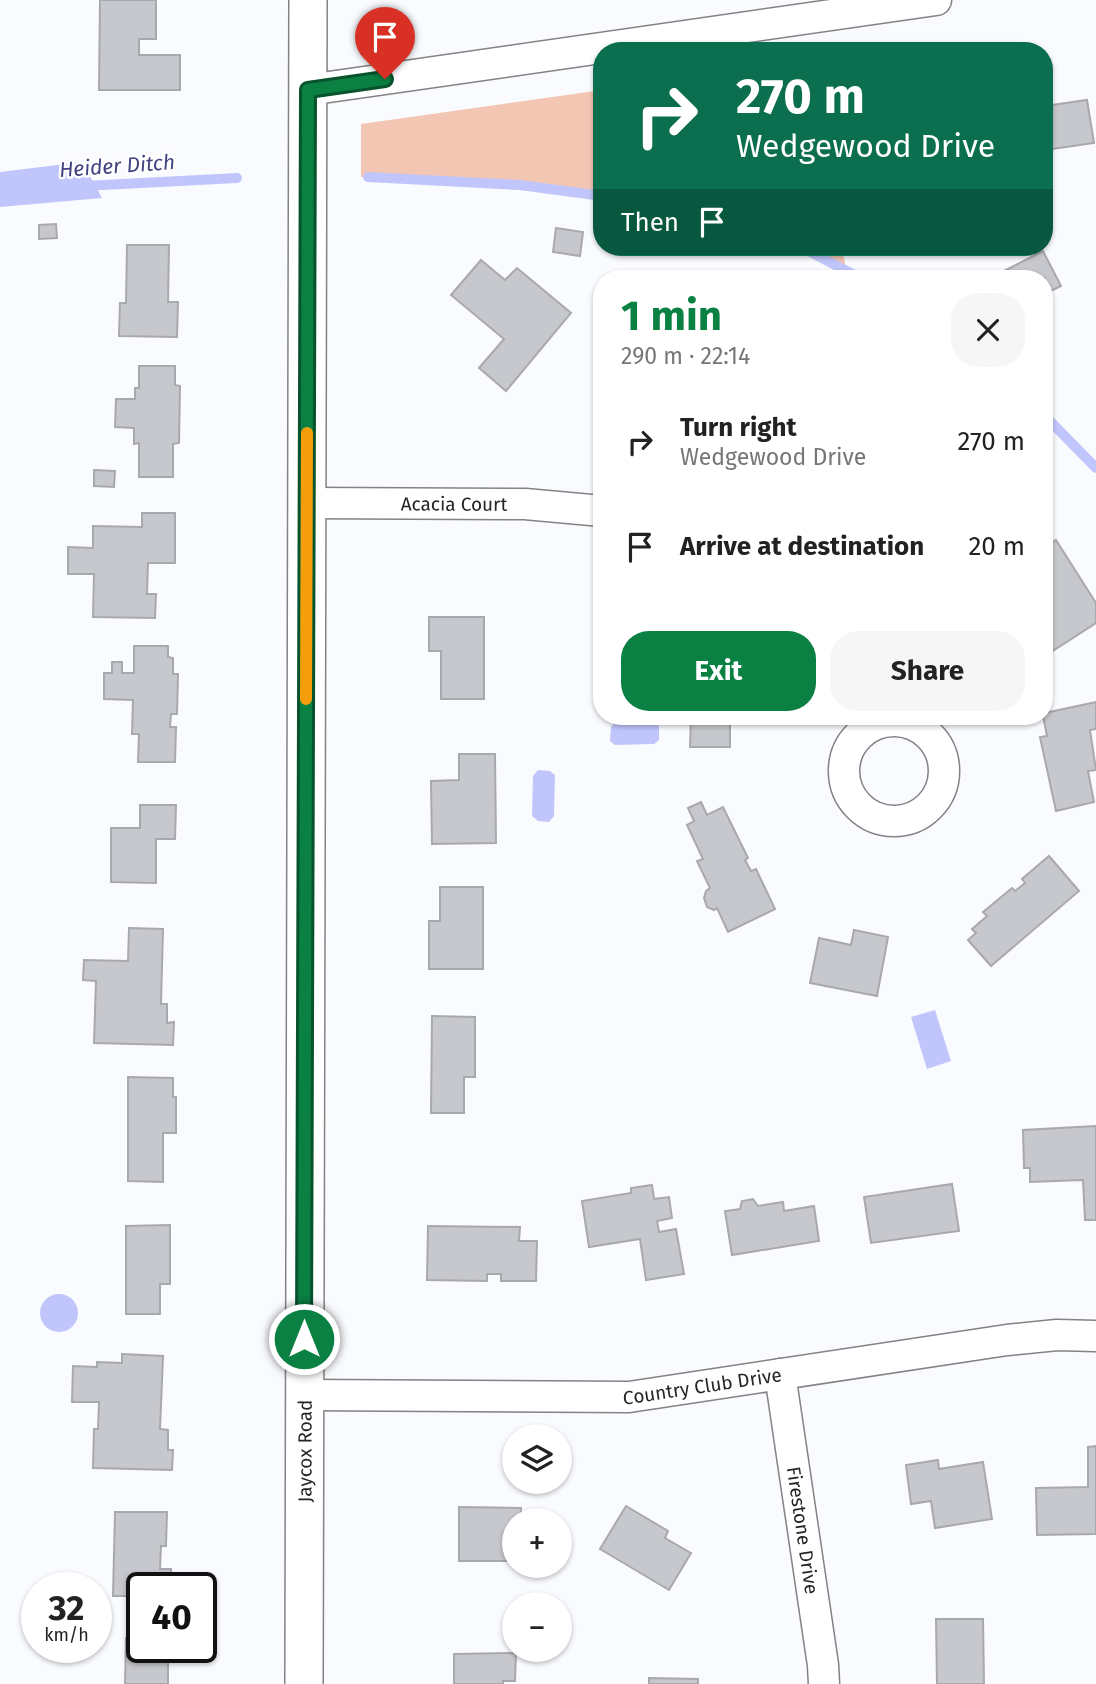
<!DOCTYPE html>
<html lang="en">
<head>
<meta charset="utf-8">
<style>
  body { margin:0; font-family:"Fira Sans",sans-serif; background:#f6f6f6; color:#222; height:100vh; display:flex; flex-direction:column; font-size:26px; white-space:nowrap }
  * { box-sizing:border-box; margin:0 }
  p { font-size:23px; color:#767676 }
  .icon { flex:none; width:38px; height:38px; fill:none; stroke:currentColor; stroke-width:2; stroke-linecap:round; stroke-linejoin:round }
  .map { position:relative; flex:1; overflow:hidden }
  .panel { position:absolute; left:593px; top:270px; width:460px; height:455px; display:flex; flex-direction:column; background:#fff; border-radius:28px; box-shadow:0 2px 5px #0004 }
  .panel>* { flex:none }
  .guide { position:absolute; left:593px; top:42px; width:460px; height:214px; border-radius:28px; box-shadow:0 2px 5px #0004; background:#0b6e4f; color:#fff; overflow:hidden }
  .buttons { position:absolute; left:502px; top:1424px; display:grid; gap:14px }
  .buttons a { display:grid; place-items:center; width:70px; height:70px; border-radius:50%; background:#fff; box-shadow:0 2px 5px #0004; font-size:35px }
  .speed { position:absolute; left:21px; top:1572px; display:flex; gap:14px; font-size:35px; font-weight:700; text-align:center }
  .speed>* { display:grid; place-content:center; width:91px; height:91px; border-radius:50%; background:#fff; box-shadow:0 2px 5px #0004; line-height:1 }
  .speed small { font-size:18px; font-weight:400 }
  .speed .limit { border:4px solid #111; border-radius:10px; background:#fff; color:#111 }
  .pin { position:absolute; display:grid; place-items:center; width:60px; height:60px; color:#fff; margin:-72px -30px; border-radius:50% 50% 50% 0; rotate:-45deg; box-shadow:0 0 7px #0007 }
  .pin .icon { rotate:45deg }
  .me { position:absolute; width:77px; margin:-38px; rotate:0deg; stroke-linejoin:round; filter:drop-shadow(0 0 5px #0008) }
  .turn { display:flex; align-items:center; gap:24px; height:147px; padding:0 28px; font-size:32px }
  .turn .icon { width:91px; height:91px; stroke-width:2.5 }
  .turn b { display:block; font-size:49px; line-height:60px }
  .then { display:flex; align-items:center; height:66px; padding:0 28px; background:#0003; gap:14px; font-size:26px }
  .round { display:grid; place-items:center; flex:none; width:74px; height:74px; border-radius:28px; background:#f6f6f6 }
  .summary { display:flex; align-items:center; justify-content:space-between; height:119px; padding:0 28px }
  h1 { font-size:42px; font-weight:700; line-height:52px; color:#0b8043 }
  .button { display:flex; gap:14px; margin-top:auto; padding:14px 28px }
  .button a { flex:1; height:80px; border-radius:28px; background:#0b8043; color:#fff; font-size:28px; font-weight:700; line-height:80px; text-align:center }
  .button a+a { background:#f6f6f6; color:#222 }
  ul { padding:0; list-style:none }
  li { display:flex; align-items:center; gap:21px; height:105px; padding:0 28px }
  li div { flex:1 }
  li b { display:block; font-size:26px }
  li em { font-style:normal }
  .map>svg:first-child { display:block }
  .green { fill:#f3c6b3 }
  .water { fill:#c0c6fb }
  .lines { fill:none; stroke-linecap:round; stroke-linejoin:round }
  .stream { stroke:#c0c6fb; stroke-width:10 }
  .building { fill:#c7c8cd; stroke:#a8a9ae; stroke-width:2 }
  .minor-casing { stroke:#828287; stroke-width:33 }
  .tertiary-casing { stroke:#828287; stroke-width:40 }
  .minor { stroke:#fff; stroke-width:30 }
  .tertiary { stroke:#fff; stroke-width:37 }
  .route-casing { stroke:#07532c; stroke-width:18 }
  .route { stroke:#0b8043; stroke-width:12 }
  .slow { stroke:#f59e0b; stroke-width:12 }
  .labels { text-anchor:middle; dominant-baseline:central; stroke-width:5; stroke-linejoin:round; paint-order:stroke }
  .street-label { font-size:19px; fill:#252527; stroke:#fff }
  .water-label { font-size:21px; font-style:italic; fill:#404281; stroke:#fff }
</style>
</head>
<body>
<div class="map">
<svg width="1096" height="1684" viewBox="0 0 1096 1684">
  <rect width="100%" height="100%" fill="#fafbfe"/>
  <g class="green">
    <path d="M602 90V196L520 185 361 177V124Z"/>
    <path d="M801 247H842L846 269Z"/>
  </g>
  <g class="water">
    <path d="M82 162 102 198 0 207V172Z"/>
    <path d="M616 721 653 722 659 726V740L654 744 615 745 610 741 611 727Z"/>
    <path d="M538 770 550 771 555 775 554 816 549 822 538 821 532 816 533 776Z"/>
    <path d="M935 1010 951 1061 927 1069 911 1017Z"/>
    <circle cx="59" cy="1313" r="19"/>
  </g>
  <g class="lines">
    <g class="stream">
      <path d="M368 177 520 185 602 196"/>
      <path d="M84 186 237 178"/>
      <path d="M801 247 860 278"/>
      <path d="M1045 416 1096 468"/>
    </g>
  </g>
  <g class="building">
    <path d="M100 0H156V39H139V55H180V90H99Z"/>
    <path d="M1051 94 1052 105 1087 100 1094 143 1045 150V95Z"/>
    <path d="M56 224 57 238 39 239V225Z"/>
    <path d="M556 228 583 232 580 256 553 252Z"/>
    <path d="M127 245H169L168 302H178L177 337 119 336 120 303H126Z"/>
    <path d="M1043 251 1061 286 1045 294V278H1006L1002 272Z"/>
    <path d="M481 260 505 280 517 268 571 313 506 391 479 368 504 339 451 295Z"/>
    <path d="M139 366H175V385L180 386 179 443 173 444V477H139V443L134 444V428L115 427 116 399H135V388H139Z"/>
    <path d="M94 470 115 471 114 487 94 486Z"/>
    <path d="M142 513H175V563H148L147 594H156L155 618 93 617 94 574H68V547L93 548V526L142 527Z"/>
    <path d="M1056 540 1096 603V623L1045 656V547Z"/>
    <path d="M429 617H484V699H441V651H429Z"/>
    <path d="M134 646H168V657L173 658V674H178L177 714H171L170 727H176L175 762H138L139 734H132L133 700 104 699V673H112V662H122V673H134Z"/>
    <path d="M1096 702V729L1090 730 1096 770 1088 771 1094 802 1056 811 1040 737 1047 736 1043 716 1045 713Z"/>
    <path d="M691 716H730V747H690Z"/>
    <path d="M459 754H495L496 843 432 844 431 781 459 780Z"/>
    <path d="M701 802 707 815 723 807 748 858 745 860 751 871 756 869 775 909 728 932 717 908 714 910 707 907 704 898 706 891 710 888 697 861 703 859 687 825 694 821 688 808Z"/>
    <path d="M140 805H176L175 839H156V883L111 882V828H140Z"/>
    <path d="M1049 856 1079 891 991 966 968 940 976 933 972 929 987 916 983 912 1012 888 1015 891 1025 883 1022 879Z"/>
    <path d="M440 887H483V969H429V921H440Z"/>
    <path d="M129 928 163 929 161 1004H167V1023L174 1022 173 1045 94 1043 96 981 83 980 84 960 128 961Z"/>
    <path d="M854 930 888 937 877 996 810 983 819 938 851 945Z"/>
    <path d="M432 1016 475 1017V1077H464V1113H431Z"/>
    <path d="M128 1077 173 1078V1097H176V1133H163V1182L128 1181Z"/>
    <path d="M1096 1126V1220H1085L1083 1180 1030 1182V1168H1024L1023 1130Z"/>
    <path d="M952 1184 959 1231 871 1243 864 1197Z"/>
    <path d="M652 1185 654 1199 669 1197 672 1218 657 1221 659 1232 676 1229 684 1274 646 1280 640 1239 589 1247 582 1201 631 1193V1188Z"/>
    <path d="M753 1199 758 1206 783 1202 784 1211 814 1206 819 1241 732 1255 725 1211 740 1209 742 1201Z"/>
    <path d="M170 1225V1284H160V1314H126V1226Z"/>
    <path d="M428 1226 520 1227 519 1241H537L536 1281H501V1274H487V1281L427 1280Z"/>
    <path d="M122 1354 163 1356 160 1429 168 1430V1450H173L172 1470 93 1468 94 1429H98L99 1402H72L73 1366 97 1367V1362L122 1363Z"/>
    <path d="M1096 1446V1534L1037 1535 1036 1488 1088 1487V1447Z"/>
    <path d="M938 1460 939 1469 983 1462 992 1519 935 1528 931 1501 911 1504 906 1465Z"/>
    <path d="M626 1506 668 1531 665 1538 691 1553 669 1590 600 1549Z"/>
    <path d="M459 1507 521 1508 520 1521H514V1561H459Z"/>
    <path d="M115 1512H167L166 1546H161L160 1569H171V1587H142V1596H113Z"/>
    <path d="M936 1619H983L984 1684H937Z"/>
    <path d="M126 1638H142V1647H168V1684H125Z"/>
    <path d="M516 1653 515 1681H503V1684H454V1654Z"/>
    <path d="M649 1678 698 1679V1684H649Z"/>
  </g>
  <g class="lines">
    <defs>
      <g id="minor">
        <path d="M308 90 936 0"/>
        <path id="s1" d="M307 503 525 504 602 511"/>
        <circle cx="894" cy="771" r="50"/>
        <path id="s2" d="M780 1374 823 1665 824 1684"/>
        <path id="s3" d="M304 1395 629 1397 1007 1340 1057 1335 1096 1336"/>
      </g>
      <g id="tertiary">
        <path id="s4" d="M304 1684 308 0"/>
      </g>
    </defs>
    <use href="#minor" class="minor-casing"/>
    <use href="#tertiary" class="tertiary-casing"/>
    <use href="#minor" class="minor"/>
    <use href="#tertiary" class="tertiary"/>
  </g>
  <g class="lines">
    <defs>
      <path id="route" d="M304 1339 308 90 385 79"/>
    </defs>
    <use href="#route" class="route-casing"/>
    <use href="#route" class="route"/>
    <path class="slow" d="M306 699 307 433"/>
  </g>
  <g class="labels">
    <g class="street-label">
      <text stroke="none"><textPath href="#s1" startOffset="147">Acacia Court</textPath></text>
      <text stroke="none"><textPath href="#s3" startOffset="399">Country Club Drive</textPath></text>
      <text stroke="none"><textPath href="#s4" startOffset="233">Jaycox Road</textPath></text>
      <text stroke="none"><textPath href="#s2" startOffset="158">Firestone Drive</textPath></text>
    </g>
    <g class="water-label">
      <text transform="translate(117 166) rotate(-4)">Heider Ditch</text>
    </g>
  </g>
</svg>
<div class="buttons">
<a><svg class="icon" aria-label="layers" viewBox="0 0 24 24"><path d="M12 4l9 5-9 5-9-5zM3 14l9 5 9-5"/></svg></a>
<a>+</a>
<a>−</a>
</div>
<div class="speed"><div>32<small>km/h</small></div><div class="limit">40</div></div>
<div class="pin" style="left:385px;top:79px;background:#d93025"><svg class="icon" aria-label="arrive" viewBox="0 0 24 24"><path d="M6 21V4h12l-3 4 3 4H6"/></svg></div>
<svg class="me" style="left:304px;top:1339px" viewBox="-20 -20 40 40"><circle r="17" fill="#0b8043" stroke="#fff" stroke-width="3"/><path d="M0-11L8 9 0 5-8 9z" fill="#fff"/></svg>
<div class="guide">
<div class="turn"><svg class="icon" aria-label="right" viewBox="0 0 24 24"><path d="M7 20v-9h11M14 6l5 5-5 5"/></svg><div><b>270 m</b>Wedgewood Drive</div></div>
<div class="then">Then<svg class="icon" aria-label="arrive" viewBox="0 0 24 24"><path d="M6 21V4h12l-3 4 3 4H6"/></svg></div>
</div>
<section class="panel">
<div class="summary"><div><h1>1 min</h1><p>290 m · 22:14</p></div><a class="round"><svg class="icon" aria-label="close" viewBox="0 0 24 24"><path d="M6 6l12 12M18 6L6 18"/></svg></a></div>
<ul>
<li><svg class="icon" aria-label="right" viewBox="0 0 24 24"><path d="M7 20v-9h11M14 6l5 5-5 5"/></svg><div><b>Turn right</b><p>Wedgewood Drive</p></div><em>270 m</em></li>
<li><svg class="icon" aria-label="arrive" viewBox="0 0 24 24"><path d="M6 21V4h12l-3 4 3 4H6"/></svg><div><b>Arrive at destination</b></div><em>20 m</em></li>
</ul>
<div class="button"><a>Exit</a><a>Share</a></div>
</section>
</div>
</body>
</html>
